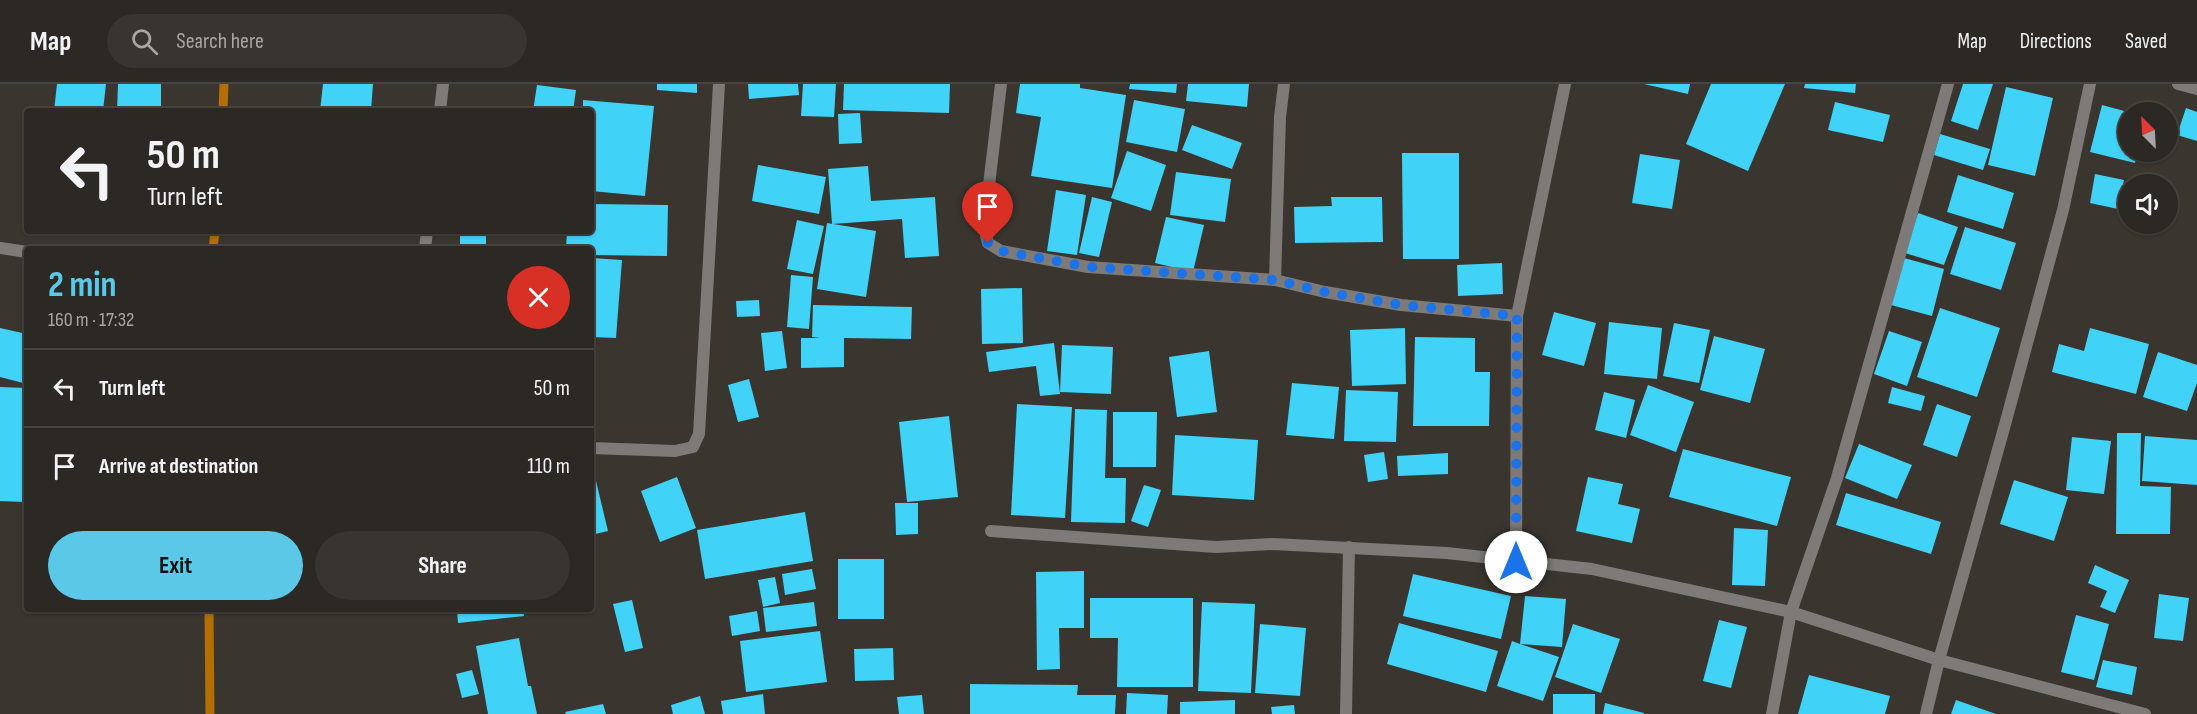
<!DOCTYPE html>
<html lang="en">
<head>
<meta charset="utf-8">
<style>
  body { margin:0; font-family:"Sofia Sans Condensed",sans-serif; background:#383430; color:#f1f3f6; height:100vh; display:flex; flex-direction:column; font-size:22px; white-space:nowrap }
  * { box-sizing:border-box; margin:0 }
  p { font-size:20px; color:#a6a6a6 }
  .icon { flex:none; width:33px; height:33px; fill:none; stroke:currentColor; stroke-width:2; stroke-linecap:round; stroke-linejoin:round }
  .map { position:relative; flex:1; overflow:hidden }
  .side { position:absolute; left:24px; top:162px; width:570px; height:366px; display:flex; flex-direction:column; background:#2c2823; border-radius:6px; box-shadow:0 2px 4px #0004,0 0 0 2px #484441 }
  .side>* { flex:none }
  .top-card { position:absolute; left:24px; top:24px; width:570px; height:126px; border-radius:6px; box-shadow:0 2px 4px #0004,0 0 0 2px #484441; background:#2c2823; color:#f1f3f6; overflow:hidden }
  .needle { width:39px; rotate:336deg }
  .controls { position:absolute; left:2118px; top:18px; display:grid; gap:12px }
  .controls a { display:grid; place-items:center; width:60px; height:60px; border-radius:50%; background:#2c2823; box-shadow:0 2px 4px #0004,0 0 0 2px #484441; font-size:30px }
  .pin { position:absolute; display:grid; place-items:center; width:51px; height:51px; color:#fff; margin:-62px -26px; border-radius:50% 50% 50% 0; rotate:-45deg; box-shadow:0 0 6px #0007 }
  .pin .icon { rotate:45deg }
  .me { position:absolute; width:66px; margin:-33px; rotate:0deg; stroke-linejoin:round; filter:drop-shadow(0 0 4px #0008) }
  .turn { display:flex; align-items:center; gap:21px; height:126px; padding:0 24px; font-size:27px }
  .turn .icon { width:78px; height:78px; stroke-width:2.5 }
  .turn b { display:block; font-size:42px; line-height:51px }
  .round { display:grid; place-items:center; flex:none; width:63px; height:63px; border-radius:32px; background:#383430 }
  .headline { display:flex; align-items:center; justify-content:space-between; height:102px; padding:0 24px }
  h1 { font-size:36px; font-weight:700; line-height:45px; color:#5ac8e6 }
  .button { display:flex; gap:12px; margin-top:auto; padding:12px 24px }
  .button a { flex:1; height:69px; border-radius:36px; background:#5ac8e6; color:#111; font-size:24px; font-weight:700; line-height:69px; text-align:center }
  .button a+a { background:#383430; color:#f1f3f6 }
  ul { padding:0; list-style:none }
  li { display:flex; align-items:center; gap:18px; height:78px; padding:0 24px; border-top:2px solid #484441 }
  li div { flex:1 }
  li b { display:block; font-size:22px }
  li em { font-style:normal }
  header { display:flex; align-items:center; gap:36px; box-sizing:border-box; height:84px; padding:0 30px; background:#2c2823; border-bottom:2px solid #484441 }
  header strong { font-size:28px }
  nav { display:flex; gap:33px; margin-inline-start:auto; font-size:21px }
  .search { width:420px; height:54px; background:#383430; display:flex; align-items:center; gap:15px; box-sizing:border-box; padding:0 21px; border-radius:33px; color:#a6a6a6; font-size:22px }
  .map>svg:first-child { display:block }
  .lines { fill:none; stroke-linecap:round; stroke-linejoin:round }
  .stream { stroke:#b16f04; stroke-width:9 }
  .building { fill:#40d2f7 }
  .street { stroke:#7d7a77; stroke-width:12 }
  .route { stroke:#1a73e8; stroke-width:10; stroke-dasharray:0 18 }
</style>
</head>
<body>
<header>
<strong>Map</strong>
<div class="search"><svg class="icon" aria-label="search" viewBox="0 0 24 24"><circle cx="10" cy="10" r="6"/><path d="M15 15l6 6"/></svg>Search here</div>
<nav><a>Map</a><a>Directions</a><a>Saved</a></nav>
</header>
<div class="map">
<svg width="2197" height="630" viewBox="0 0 2197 630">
  <rect width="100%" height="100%" fill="#3a352f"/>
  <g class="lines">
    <g class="stream">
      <path d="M223 27 224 0"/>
      <path d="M213 165 215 147"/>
      <path d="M209 525 210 630"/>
    </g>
  </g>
  <g class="building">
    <path d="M57 0H106L103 27H54Z"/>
    <path d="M118 0H161V27H117Z"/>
    <path d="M323 0H373L371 27H320Z"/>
    <path d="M657 0H697V9L657 6Z"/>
    <path d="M748 0H798L799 11 749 15Z"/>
    <path d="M803 0H836L834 33 801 32Z"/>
    <path d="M844 0H950L949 29 843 26Z"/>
    <path d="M1020 0H1080V4L1126 11 1112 104 1031 92 1041 33 1016 29Z"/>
    <path d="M1130 0H1177L1176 9 1129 5Z"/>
    <path d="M1188 0H1249L1247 23 1186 17Z"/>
    <path d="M1644 0H1690L1688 10Z"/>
    <path d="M1711 0H1785L1748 87 1686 60Z"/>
    <path d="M1805 0H1856L1855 9 1804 4Z"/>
    <path d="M1963 0H1993L1978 46 1951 37Z"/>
    <path d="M537 1 576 6 573 27H533Z"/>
    <path d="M2006 3 2053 14 2035 92 1988 81Z"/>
    <path d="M583 16 654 22 645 112 591 107V27H583Z"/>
    <path d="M1134 16 1185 25 1177 68 1126 58Z"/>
    <path d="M1835 18 1890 31 1883 58 1828 46Z"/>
    <path d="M2102 21 2128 28V68H2138L2135 79 2090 68Z"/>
    <path d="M2186 24 2197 28V57L2177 51Z"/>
    <path d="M860 29 862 59 839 60 838 30Z"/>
    <path d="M1192 41 1242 59 1232 85 1182 66Z"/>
    <path d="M1940 50 1990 65 1983 86 1934 71Z"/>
    <path d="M1127 67 1166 81 1151 127 1111 114Z"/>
    <path d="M1402 69H1459V175H1403Z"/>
    <path d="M1640 70 1680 76 1672 125 1632 119Z"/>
    <path d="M758 81 826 93 819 130 752 117Z"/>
    <path d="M868 82 871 117 935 113 939 172 905 174 902 135 832 140 828 85Z"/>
    <path d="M1176 88 1231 95 1225 138 1170 131Z"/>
    <path d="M2095 90 2124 96 2118 125 2090 119Z"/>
    <path d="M1958 91 2014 109 2003 145 1947 128Z"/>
    <path d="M1056 106 1086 111 1077 171 1047 167Z"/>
    <path d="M1092 113 1112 118 1099 173 1079 169Z"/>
    <path d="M1331 113H1382L1383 158 1295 159 1294 123 1332 122Z"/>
    <path d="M591 120 668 121 667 172 591 171V165H566L567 147H591Z"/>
    <path d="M1918 129 1958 143 1944 181 1905 169Z"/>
    <path d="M1166 133 1204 141 1193 188 1155 179Z"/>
    <path d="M797 136 824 142 813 190 787 185Z"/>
    <path d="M827 139 876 147 866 213 817 205Z"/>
    <path d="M1965 143 2016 159 2001 206 1950 190Z"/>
    <rect x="460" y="147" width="26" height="15"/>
    <path d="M591 174 622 176 616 254 591 253Z"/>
    <path d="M1904 174 1944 185 1932 232 1891 221Z"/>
    <path d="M1502 179 1503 210 1458 212 1457 181Z"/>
    <path d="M791 191 813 193 809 245 787 243Z"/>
    <path d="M1022 204 1023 259 982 260 981 205Z"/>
    <path d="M759 216 760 232 737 233 736 217Z"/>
    <path d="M813 221 912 223 911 255 844 254V283L801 284V254H820L812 253Z"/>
    <path d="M1940 224 2000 244 1977 313 1917 293Z"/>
    <path d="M1554 228 1596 239 1584 282 1542 271Z"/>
    <path d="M1609 238 1662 244 1657 295 1604 290Z"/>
    <path d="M1674 239 1710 246 1699 299 1663 292Z"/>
    <path d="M0 244 27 250V300L0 293Z"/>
    <path d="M1405 244 1406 300 1352 302 1350 246Z"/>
    <path d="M2090 244 2149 260 2136 310 2052 288 2059 260 2084 267Z"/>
    <path d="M782 247 787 284 765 287 761 249Z"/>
    <path d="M1889 247 1922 258 1907 302 1874 290Z"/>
    <path d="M1714 252 1765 265 1750 319 1700 306Z"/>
    <path d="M1415 253 1475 254V288H1490L1489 342H1413Z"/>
    <path d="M1054 259 1060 310 1040 312 1036 282 989 288 986 268Z"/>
    <path d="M1062 261 1113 263 1111 310 1060 308Z"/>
    <path d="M1209 267 1217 328 1177 333 1169 273Z"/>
    <path d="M2158 268 2197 281V299L2187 327 2143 313Z"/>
    <path d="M749 295 759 333 738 338 728 301Z"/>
    <path d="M1292 299 1339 303 1334 355 1286 351Z"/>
    <path d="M1648 301 1694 318 1676 368 1630 351Z"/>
    <path d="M0 303 27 304 24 418 0 417Z"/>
    <path d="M1892 303 1925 312 1921 327 1888 319Z"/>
    <path d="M1346 306 1398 308 1396 358 1344 357Z"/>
    <path d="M1604 308 1635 316 1626 354 1595 346Z"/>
    <path d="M1017 320 1072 323 1065 434 1011 431Z"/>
    <path d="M1937 320 1971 332 1957 373 1923 361Z"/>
    <path d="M1075 325 1107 326 1105 394H1126L1125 439 1071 438Z"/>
    <path d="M1113 328H1157L1156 383H1113Z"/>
    <path d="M949 332 958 413 907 418 899 338Z"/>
    <path d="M2117 349H2141L2140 402 2171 403 2170 450H2116Z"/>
    <path d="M1175 351 1258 356 1254 416 1172 411Z"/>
    <path d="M2145 352 2197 356V401L2142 397Z"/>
    <path d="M2072 353 2111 357 2104 410 2066 406Z"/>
    <path d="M1859 360 1912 381 1897 415 1845 394Z"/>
    <path d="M1683 365 1791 393 1777 442 1669 413Z"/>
    <path d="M1384 368 1388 395 1368 398 1364 371Z"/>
    <path d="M1448 369V390L1398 392 1397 372Z"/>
    <path d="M677 393 696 444 660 458 641 407Z"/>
    <path d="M1588 393 1623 400 1618 420 1640 425 1632 459 1576 447Z"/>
    <path d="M2014 396 2068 413 2054 457 2000 440Z"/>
    <path d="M596 397 608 447 591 451V398Z"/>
    <path d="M1144 401 1161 406 1148 443 1131 437Z"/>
    <path d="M1846 409 1941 438 1931 470 1836 441Z"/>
    <path d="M895 419H918V450L896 451Z"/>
    <path d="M805 428 813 477 705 495 697 446Z"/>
    <path d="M1734 444 1768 446 1765 502 1732 501Z"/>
    <rect x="838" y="475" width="46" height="60"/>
    <path d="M2095 481 2129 496 2115 529 2100 523 2107 507 2088 499Z"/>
    <path d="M812 485 816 505 785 511 782 490Z"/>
    <path d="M1084 487V544H1059L1060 585 1037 586 1036 488Z"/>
    <path d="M1413 490 1511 512 1501 555 1403 532Z"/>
    <path d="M775 493 780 519 763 523 758 496Z"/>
    <path d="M2159 510 2189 514 2183 557 2154 554Z"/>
    <path d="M1525 512 1566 515 1562 563 1520 560 1559 573 1543 617 1497 602 1512 557 1520 560Z"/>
    <path d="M1090 514H1193V603H1117L1118 554H1090Z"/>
    <path d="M632 516 643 564 625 568 613 520Z"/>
    <path d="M814 518 817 542 766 548 763 524Z"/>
    <path d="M1202 518 1255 520 1251 609 1198 607Z"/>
    <path d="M457 525H523L524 532 458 539Z"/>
    <path d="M757 527 760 547 732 552 729 532Z"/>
    <path d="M2076 531 2109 540 2094 596 2061 588Z"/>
    <path d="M1719 536 1747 543 1731 604 1703 597Z"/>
    <path d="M1399 539 1498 567 1486 608 1387 580Z"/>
    <path d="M1260 540 1306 544 1300 612 1255 609Z"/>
    <path d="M1573 540 1620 555 1601 609 1555 593Z"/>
    <path d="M820 547 827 598 746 608 740 557Z"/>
    <path d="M519 554 528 602H531L537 630H488L476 562Z"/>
    <path d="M893 564 894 596 855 597 854 565Z"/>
    <path d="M2103 576 2137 583 2132 611 2096 603Z"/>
    <path d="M472 586 479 610 462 614 456 590Z"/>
    <path d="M1809 591 1890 612 1885 630H1798Z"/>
    <path d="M970 600 1078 601 1077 611H1116L1115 630H970Z"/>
    <path d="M1127 609 1168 611 1167 630H1126Z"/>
    <path d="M763 610 765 630H723L721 617Z"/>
    <rect x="1553" y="610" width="42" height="20"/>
    <path d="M922 611 924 630H899L897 613Z"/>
    <path d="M700 612 705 630H673L671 621Z"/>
    <path d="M1235 616V630H1180V618Z"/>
    <path d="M1956 616 1996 630H1951Z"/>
    <path d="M1605 619 1644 629V630H1603Z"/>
    <path d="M603 620 606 630H566L565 628Z"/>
    <path d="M1294 621 1295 630H1272L1271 623Z"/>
  </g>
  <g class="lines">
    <g class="street">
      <path d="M1001 0 984 143 988 159 1001 167 1088 183 1275 196 1325 208 1401 221 1517 232"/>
      <path d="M2178 0 2197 5"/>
      <path d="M440 27 443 0"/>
      <path d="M0 164 27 168"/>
      <path d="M425 165 427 147"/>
      <path d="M1275 196 1280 33 1284 0"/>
      <path d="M591 364 675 367 693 363 699 350 719 0"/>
      <path d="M991 447 1216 463 1273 460 1447 469 1592 485 1791 528 1939 576 2145 630"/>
      <path d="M1516 478 1517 232 1565 0"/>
      <path d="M1346 630 1349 463"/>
      <path d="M1772 630 1791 528 1837 394 1948 0"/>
      <path d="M1926 630 1939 576 2006 337 2063 126 2090 0"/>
    </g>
  </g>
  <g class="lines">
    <path class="route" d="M988 159 1001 167 1088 183 1275 196 1325 208 1401 221 1517 232 1516 478"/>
  </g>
</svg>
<div class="controls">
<a><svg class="needle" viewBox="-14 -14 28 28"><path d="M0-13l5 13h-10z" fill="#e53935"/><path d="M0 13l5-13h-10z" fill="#a6a6a6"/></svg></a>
<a><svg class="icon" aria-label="sound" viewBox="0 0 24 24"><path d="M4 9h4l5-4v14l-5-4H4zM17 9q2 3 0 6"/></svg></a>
</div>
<div class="pin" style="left:988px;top:159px;background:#d93025"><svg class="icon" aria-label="arrive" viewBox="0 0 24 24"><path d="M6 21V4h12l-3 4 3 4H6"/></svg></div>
<svg class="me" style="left:1516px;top:478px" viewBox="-20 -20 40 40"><circle r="19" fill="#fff"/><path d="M0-13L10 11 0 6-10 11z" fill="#1a73e8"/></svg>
<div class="top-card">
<div class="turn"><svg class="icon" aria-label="left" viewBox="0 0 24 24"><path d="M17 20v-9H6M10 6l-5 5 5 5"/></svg><div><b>50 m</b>Turn left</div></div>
</div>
<section class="side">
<div class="headline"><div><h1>2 min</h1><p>160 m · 17:32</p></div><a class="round" style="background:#d93025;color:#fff"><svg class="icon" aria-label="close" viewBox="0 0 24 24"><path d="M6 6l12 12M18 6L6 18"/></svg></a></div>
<ul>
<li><svg class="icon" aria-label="left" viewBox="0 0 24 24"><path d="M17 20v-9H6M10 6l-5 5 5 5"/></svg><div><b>Turn left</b></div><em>50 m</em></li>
<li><svg class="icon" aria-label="arrive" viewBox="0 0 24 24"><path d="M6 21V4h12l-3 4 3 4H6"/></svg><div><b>Arrive at destination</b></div><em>110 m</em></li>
</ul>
<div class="button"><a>Exit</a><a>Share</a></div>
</section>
</div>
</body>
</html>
